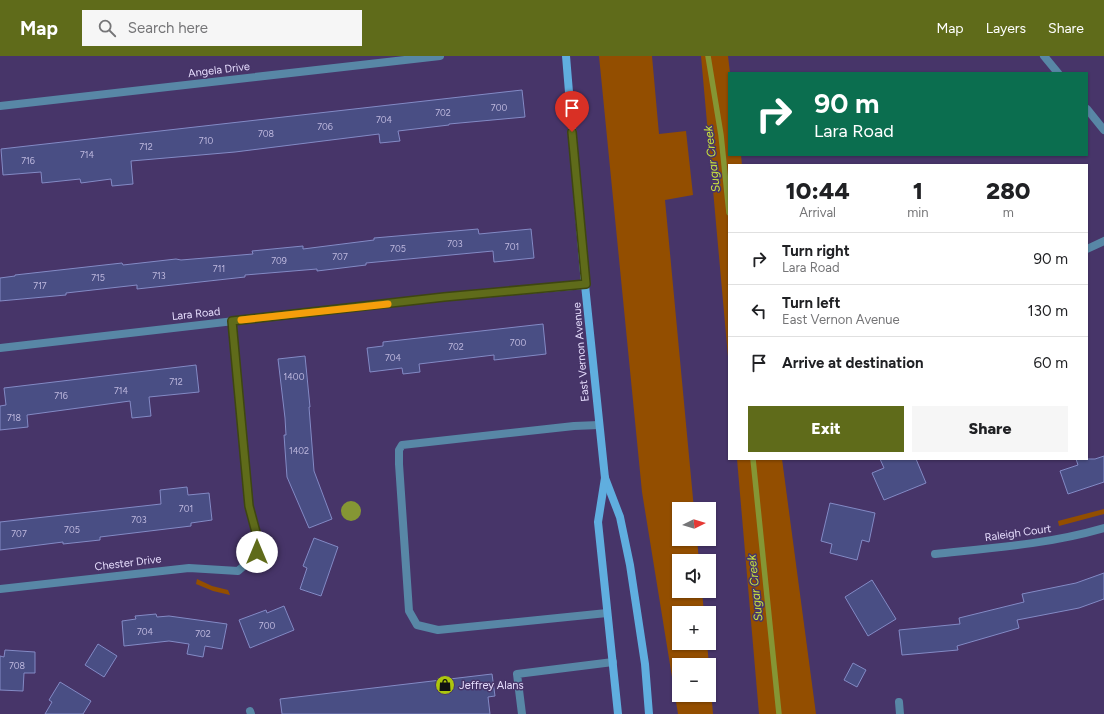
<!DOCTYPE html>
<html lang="en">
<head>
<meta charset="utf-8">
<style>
  body { margin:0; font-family:Figtree,sans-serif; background:#f6f6f6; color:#202124; height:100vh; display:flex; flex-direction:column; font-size:15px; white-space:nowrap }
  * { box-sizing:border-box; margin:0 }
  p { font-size:13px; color:#757577 }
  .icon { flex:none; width:22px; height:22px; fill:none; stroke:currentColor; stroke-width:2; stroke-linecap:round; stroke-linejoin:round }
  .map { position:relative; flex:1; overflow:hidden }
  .panel { position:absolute; left:728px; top:108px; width:360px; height:296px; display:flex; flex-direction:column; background:#fff; border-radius:0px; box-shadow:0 1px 3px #0004 }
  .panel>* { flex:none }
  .guide { position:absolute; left:728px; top:16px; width:360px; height:84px; border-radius:0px; box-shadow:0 1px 3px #0004; background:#0b6e4f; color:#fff; overflow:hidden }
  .needle { width:26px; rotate:85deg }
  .controls { position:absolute; left:672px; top:446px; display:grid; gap:8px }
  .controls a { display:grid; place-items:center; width:44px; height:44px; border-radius:0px; background:#fff; box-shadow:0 1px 3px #0004; font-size:20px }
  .pin { position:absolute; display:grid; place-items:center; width:34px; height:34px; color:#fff; margin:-41px -17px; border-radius:50% 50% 50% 0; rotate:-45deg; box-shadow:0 0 4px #0007 }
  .pin .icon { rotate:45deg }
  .me { position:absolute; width:44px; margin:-22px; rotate:0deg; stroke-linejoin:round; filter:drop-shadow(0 0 3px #0008) }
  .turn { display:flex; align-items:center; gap:14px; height:84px; padding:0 20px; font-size:18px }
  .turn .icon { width:52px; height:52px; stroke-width:2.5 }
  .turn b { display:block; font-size:28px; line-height:34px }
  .eta { display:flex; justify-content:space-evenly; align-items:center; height:68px; text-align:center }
  .eta b { font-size:24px; font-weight:800; line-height:28px }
  .cta { display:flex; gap:8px; margin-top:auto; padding:8px 20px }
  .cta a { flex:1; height:46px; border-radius:0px; background:#5f6b1a; color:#fff; font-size:16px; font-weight:800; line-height:46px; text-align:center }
  .cta a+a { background:#f6f6f6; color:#202124 }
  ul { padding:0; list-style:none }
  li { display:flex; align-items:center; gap:12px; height:52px; padding:0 20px; border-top:1px solid #e0e0e0 }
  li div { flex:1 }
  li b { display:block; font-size:15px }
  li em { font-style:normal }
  header { display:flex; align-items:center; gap:24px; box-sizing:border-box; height:56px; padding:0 20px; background:#5f6b1a; color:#fff }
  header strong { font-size:19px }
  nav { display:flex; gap:22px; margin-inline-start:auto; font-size:14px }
  .search { width:280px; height:36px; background:#f6f6f6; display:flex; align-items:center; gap:10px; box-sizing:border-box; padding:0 14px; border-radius:0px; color:#757577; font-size:15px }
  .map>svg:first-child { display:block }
  .green { fill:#934e00 }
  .water { fill:#859634 }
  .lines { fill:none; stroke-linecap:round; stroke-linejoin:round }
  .stream { stroke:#859634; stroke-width:5.5 }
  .building { fill:#494e84; stroke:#838ac5 }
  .lane { stroke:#5887a6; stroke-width:8 }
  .street { stroke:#5887a6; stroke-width:8 }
  .secondary { stroke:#60aedf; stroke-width:8 }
  .route-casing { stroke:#3e4611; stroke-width:10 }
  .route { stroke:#5f6b1a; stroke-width:7 }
  .slow { stroke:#f59e0b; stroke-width:7 }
  .labels { text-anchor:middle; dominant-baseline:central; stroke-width:3; stroke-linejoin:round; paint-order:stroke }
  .number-label { font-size:9px; fill:#bfb9df }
  .street-label { font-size:11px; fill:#e6ddfd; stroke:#473569 }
  .poi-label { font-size:11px; fill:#e6ddfd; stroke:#473569; text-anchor:start }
  .water-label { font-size:12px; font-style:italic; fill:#cae43c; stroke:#473569 }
</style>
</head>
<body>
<header>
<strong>Map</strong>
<div class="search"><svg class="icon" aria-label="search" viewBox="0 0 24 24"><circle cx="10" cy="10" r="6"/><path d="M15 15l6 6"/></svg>Search here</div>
<nav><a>Map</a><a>Layers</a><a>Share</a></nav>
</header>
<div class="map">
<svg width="1104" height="658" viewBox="0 0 1104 658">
  <rect width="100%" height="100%" fill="#473569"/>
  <g class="green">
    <path d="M599 0H652L659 78 686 75 693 139 665 144 694 453H679V483H697L699 505H679V535H702L704 557H679V587H707L709 609H679V639H709V610L713 658H678L642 436Z"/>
    <path d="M701 0H728L730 17 729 99H741L742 109H729V312Z"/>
    <path d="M737 403H782L816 658H759Z"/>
    <path d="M1104 453V458L1059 470 1058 465Z"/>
    <path d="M197 523 212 530 228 534 230 539 213 535 196 528Z"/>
  </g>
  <circle class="water" cx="351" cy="455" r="10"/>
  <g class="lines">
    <g class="stream">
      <path d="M708 0 721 79 729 157"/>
      <path d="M753 403 779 658"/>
    </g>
  </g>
  <g class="building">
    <path d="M522 34 525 61 449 68V69L398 75 400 85 380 87 379 78 235 96 131 105 133 128 112 130 111 123 81 127 80 123 42 127 41 116 3 119 1 93Z"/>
    <path d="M478 173 479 178 531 173 534 202 494 206 493 195 366 207V209L317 215V213L245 219V221L137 233V229L66 237V239L0 245V222L15 220V219L122 207 123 209 176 203 181 204 253 198 252 195 303 190V193L374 184V182Z"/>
    <path d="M543 268 546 298 494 304V299L419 308 420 316 403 318 402 312 370 316 367 292 383 290V286Z"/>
    <path d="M305 300 310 351H309L314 415 332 463 309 472 287 421 284 379H286L285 362 278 303Z"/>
    <path d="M196 309 199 336 149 341 151 360 132 362 130 345 27 359 28 371 0 374V350L6 349 4 332Z"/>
    <path d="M1104 400V426L1068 438 1060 415 1078 409 1076 403H1095Z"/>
    <path d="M880 403H916L926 427 884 444 872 417 884 412Z"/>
    <path d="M187 431 188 439 209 437 212 464 191 467V470L100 481V484L63 488V486L0 494V466L161 448 160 434Z"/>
    <path d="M830 447 875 457 869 486 862 484 857 504 830 497 832 488 821 485Z"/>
    <path d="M314 482 338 491 321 540 300 533 307 512 303 510Z"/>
    <path d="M1104 517V543L1079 552 1017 564 1019 572 957 590 958 594 902 599 899 574 960 568 959 562 1024 546 1022 538 1076 527Z"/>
    <path d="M872 524 896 563 868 580 845 541Z"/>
    <path d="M284 550 294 574 250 592 239 564 266 554 267 557Z"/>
    <path d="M156 558 157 561 169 560 227 568 222 593 205 590 203 601 187 598 189 588 169 585 124 590 122 565 136 563 135 560Z"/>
    <path d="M98 588 117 600 104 621 85 609Z"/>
    <path d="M5 594 35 596V617H24L23 635 0 634V600L4 601Z"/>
    <path d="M853 607 866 614 857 631 844 624Z"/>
    <path d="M492 618 495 640 488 641 490 658H282L280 643Z"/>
    <path d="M60 626 91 645 83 658H45L52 646 49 644Z"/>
  </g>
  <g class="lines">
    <g class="lane">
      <path d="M599 369 574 370 402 389 399 394V408L409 555 417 569 438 574 607 557"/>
      <path d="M899 646 900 658"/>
      <path d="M250 655 251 658"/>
      <path d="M522 658 517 618 613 606"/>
    </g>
    <g class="street">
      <path d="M1044 0 1058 17"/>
      <path d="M0 50 440 0"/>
      <path d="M1087 53 1104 74"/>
      <path d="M1087 193 1104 185"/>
      <path d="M0 292 444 241 585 229"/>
      <path d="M935 498C992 492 1049 488 1104 472"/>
      <path d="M0 533 189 512 238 515 254 501 258 486 249 450 232 265"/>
    </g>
    <g class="secondary">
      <path d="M566 0 585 229 605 422 620 461 630 509 645 608 649 658"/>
      <path d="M605 422 598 466 618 658"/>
    </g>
  </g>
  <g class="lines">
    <defs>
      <path id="route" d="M257 496V480L249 450 232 265 444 241 586 228 572 76"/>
    </defs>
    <use href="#route" class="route-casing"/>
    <use href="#route" class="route"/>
    <path class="slow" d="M241 264 388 248"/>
  </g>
  <defs>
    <symbol id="shop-disc" viewBox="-11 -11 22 22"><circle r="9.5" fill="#adc60d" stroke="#473569"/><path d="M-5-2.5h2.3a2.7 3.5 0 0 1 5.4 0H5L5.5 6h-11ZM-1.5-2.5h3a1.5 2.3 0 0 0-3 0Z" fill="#111"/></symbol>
  </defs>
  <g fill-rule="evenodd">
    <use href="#shop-disc" x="434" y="618" width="22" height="22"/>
  </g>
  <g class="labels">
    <g class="number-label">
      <text x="499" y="51">700</text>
      <text x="443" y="56">702</text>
      <text x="384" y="63">704</text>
      <text x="325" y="70">706</text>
      <text x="266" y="77">708</text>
      <text x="206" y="84">710</text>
      <text x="146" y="90">712</text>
      <text x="87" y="98">714</text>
      <text x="28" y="104">716</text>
      <text x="455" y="187">703</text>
      <text x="512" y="190">701</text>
      <text x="398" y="192">705</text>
      <text x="340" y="200">707</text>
      <text x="279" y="204">709</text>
      <text x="219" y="212">711</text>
      <text x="159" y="219">713</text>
      <text x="98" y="221">715</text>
      <text x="40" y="229">717</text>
      <text x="518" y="286">700</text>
      <text x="456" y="290">702</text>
      <text x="393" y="301">704</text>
      <text x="294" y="320">1400</text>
      <text x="176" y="325">712</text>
      <text x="121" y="334">714</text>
      <text x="61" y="339">716</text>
      <text x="14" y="361">718</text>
      <text x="299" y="394">1402</text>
      <text x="186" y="452">701</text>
      <text x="139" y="463">703</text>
      <text x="72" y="473">705</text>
      <text x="19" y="477">707</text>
      <text x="267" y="569">700</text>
      <text x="145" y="575">704</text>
      <text x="203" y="577">702</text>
      <text x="17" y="609">708</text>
    </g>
    <g class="street-label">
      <text transform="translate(219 14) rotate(-7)">Angela Drive</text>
      <text transform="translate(196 258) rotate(-6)">Lara Road</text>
      <text transform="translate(581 296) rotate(-95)">East Vernon Avenue</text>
      <text transform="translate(1018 477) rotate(-8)">Raleigh Court</text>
      <text transform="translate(128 507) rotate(-7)">Chester Drive</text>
    </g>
    <g class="poi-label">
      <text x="459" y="629">Jeffrey Alans</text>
    </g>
    <g class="water-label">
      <text transform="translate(712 103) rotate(-97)">Sugar Creek</text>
      <text transform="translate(755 532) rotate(-96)">Sugar Creek</text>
    </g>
  </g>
</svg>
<div class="controls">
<a><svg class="needle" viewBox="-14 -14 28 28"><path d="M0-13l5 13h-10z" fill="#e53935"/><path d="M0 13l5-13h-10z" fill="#757577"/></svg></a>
<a><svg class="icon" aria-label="sound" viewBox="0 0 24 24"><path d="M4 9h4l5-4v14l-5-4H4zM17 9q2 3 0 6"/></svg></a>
<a>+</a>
<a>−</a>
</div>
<div class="pin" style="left:572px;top:76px;background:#d93025"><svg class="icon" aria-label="arrive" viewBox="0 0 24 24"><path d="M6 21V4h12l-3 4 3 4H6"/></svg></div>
<svg class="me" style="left:257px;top:496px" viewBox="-20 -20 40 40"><circle r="19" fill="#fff"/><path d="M0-13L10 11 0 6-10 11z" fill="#5f6b1a"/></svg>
<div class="guide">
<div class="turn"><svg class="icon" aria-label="right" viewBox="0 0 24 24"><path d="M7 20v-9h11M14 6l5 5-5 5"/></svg><div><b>90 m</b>Lara Road</div></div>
</div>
<section class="panel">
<div class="eta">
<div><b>10:44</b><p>Arrival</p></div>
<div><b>1</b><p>min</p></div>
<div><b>280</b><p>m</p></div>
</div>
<ul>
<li><svg class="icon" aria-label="right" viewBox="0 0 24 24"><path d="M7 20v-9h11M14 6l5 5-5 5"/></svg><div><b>Turn right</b><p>Lara Road</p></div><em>90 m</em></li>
<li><svg class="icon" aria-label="left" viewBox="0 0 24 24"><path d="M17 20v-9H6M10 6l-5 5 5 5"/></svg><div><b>Turn left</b><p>East Vernon Avenue</p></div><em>130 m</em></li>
<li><svg class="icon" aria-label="arrive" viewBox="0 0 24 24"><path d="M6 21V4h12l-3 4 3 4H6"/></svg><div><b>Arrive at destination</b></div><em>60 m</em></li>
</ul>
<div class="cta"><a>Exit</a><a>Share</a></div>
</section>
</div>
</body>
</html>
